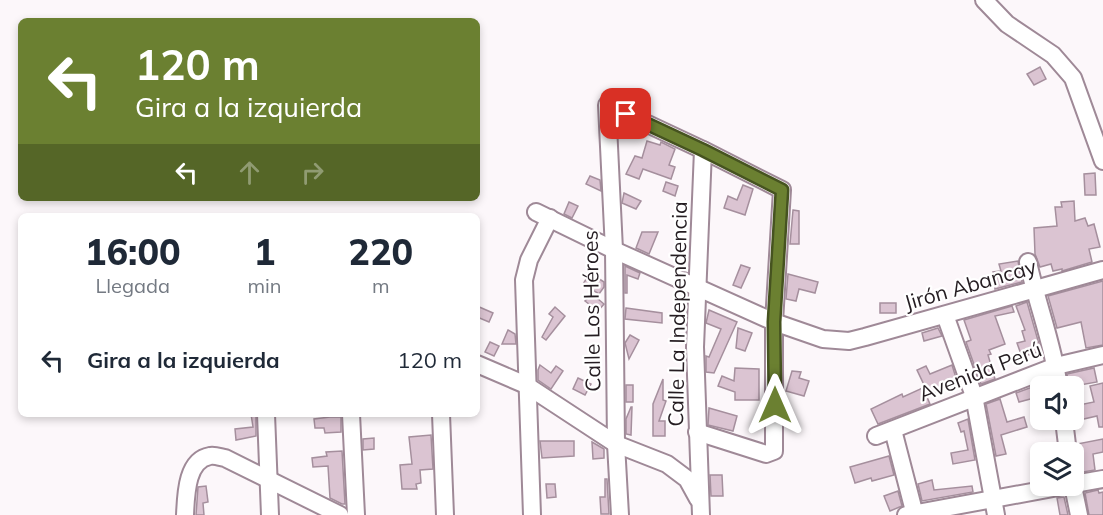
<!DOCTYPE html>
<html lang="es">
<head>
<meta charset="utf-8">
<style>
  body { margin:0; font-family:Mulish,sans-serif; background:#f2f2f3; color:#1f2937; height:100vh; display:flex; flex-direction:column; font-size:22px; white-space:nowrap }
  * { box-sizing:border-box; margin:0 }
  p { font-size:20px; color:#747a83 }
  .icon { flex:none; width:33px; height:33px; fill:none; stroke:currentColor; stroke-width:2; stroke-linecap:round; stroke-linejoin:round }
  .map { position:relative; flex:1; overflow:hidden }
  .panel { position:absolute; left:18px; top:213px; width:462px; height:204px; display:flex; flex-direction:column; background:#fff; border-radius:9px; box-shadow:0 3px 9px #0003 }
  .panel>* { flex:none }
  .top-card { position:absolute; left:18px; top:18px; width:462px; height:183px; border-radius:9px; box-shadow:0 3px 9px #0003; background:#6b8031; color:#fff; overflow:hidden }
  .fabs { position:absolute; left:1030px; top:376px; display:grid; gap:12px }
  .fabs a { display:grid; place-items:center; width:54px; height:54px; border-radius:9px; background:#fff; box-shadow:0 3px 9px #0003; font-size:30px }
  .pin { position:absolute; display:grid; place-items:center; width:51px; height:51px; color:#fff; margin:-26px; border-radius:12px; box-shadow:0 3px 9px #0006 }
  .me { position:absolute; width:66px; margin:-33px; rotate:0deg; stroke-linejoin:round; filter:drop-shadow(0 0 4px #0008) }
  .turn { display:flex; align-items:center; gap:21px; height:126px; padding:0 18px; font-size:27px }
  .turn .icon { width:78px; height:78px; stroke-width:2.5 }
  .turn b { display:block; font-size:42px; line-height:51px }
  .lanes { display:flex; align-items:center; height:57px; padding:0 18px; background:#0003; justify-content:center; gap:30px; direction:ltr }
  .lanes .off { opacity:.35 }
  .eta { display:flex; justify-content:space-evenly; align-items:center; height:102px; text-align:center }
  .eta b { font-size:36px; font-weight:800; line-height:42px }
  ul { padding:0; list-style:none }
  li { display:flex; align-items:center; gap:18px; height:90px; padding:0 18px }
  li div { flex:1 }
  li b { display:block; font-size:22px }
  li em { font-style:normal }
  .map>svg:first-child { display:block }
  .building { fill:#dbc4d2; stroke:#a58f9d; stroke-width:1.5 }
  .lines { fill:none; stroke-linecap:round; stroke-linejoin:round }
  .minor-casing { stroke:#9f8997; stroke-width:20 }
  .minor { stroke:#fff; stroke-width:16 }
  .route-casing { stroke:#465320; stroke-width:15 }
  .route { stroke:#6b8031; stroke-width:10 }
  .labels { text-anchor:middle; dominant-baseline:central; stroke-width:4.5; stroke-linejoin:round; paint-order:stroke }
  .street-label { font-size:21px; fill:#241c21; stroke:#fff }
</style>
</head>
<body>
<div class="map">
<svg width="1103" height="515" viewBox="0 0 1103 515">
  <rect width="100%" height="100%" fill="#fcf7fa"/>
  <g class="building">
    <path d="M1040 67 1046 79 1034 85 1027 74Z"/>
    <path d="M647 141 660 145 661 142 675 149 669 165 675 167 671 179 643 169 639 179 626 174 635 156 642 158Z"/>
    <path d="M1095 173 1096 195H1085L1084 174Z"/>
    <path d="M590 176 600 180 601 191 586 184Z"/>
    <path d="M666 182 678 186 675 196 663 191Z"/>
    <path d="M743 185 753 189 745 215 724 208 728 196 737 200Z"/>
    <path d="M624 193 641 201 636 209 622 203Z"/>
    <path d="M1074 201 1075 221 1085 218 1088 226 1094 224 1100 247 1089 249 1092 262 1062 271V269L1053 271 1051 264 1040 267 1035 254 1034 228 1057 226 1055 207H1062L1061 202Z"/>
    <path d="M569 202 578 206 572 218 564 214Z"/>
    <path d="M793 210 799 211V244H790Z"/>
    <path d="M642 232H658L649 254 636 248Z"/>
    <path d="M1018 261 1022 282 995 289 993 272 1001 271 999 264Z"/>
    <path d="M741 265 750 268 741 288 733 285Z"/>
    <path d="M625 266 640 273 638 279 627 275V293H625Z"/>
    <path d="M590 273 604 282V287L599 294 583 284Z"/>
    <path d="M788 274 818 282 815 293 799 289 796 301 786 299Z"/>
    <path d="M1103 281V345L1086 348 1081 322 1057 328 1048 296Z"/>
    <path d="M592 294 604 304 598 311 585 301Z"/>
    <path d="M1027 302 1041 351 1022 357 1017 343 1025 341 1022 331 1025 330 1016 306Z"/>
    <rect x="880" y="303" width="16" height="10"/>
    <path d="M477 306 493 313 489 322 477 317Z"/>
    <path d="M1012 306 1014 312 995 316 1005 344 989 350 991 354 988 355 995 379 981 384 966 342 971 340 964 320Z"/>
    <path d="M555 307 565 316 546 340 542 337 553 317 549 314Z"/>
    <path d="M626 308 662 313V323L625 319Z"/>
    <path d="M709 310 737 322 714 373 706 372V356L709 357 721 329 706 323Z"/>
    <path d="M738 328 752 333 745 351 736 348Z"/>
    <path d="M938 328 942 336 924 341 922 333Z"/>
    <path d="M508 330 515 334 516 344H502Z"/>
    <path d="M630 335 639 340 629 359 625 343Z"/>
    <path d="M490 342 499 346 494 356 485 352Z"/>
    <path d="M540 365 551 373 556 366 563 371 551 389 538 380V370Z"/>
    <path d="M952 365 957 381 937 389 939 391 927 397 930 404 878 424 871 409 902 394 903 397 925 387 917 370 926 366 930 374Z"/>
    <path d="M735 368 759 369V400H735V392L718 386 722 376 734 381Z"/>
    <path d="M1094 368 1097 382 1069 387 1067 374Z"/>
    <path d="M792 371 801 372 799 378 809 381 804 396 786 391Z"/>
    <path d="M578 378 591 384 585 395 573 389Z"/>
    <path d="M663 379V400L666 401 659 421H665V436H653V404Z"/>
    <path d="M1103 383V427H1099L1097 416 1075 421 1074 406 1094 402 1090 386Z"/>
    <rect x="626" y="385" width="7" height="17"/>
    <path d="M1035 386 1038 397 1019 402 1016 393Z"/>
    <path d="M1000 399 1007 422 1024 417 1027 427 1001 435 1006 454 996 456 986 404Z"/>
    <path d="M631 407H632L631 435 626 434V419Z"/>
    <path d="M709 408 737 416 733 431 708 425Z"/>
    <path d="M251 414H256V436L236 440 235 429 253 427Z"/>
    <path d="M330 417H341V432L325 433 324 428H315L314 419Z"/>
    <path d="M968 419 975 460 953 464 951 453 968 450 964 431 961 432 958 423Z"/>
    <path d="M431 435 433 469 420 470 421 483 416 484 417 489H402L400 465 412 464 409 437Z"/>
    <path d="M374 438V449L363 450V439Z"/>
    <path d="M1103 439V452L1093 454 1095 470 1077 473 1076 463 1081 462 1077 444Z"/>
    <path d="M540 441H574V456L542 458Z"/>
    <path d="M592 442 604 449V458L593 459Z"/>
    <path d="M342 451 345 504H342L330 498 328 466 313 467 312 458 327 456 326 452Z"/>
    <path d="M889 456 894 475 872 481 871 478 855 483 850 467Z"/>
    <path d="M710 475H722L723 496H711Z"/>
    <path d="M605 479H607L609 514H601L600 497H605Z"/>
    <path d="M932 480 934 490 972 486 973 492 922 501 918 484Z"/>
    <path d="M546 484H555L556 497 547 498Z"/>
    <path d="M206 486 208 502 203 503 204 515H196L198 487Z"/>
    <path d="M1098 490 1099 493 1103 492V515H1089L1085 493Z"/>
    <path d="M898 491 902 506 890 511 884 496Z"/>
    <path d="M1064 497 1068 515H1060L1057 498Z"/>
  </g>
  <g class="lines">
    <defs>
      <g id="minor">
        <path d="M984 0 1007 24 1053 55 1073 78 1103 161"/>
        <path d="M536 212 614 250 774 322 823 339 849 341 865 337 1103 270"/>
        <path d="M1028 262C1037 304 1053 344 1059 387"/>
        <path d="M945 315 974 396 996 515"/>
        <path d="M477 364 526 385 616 444 667 464 687 479 698 499"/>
        <path d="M266 414 270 515"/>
        <path d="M351 414 356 515"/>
        <path d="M441 414 445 515"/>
        <path d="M1064 420 1068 453"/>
        <path d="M893 430 915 515"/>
        <path d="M876 436 1056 366 1103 355"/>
        <path d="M1074 484 1103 479"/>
        <path d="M1073 486 1079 515"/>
        <path d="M185 515C186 496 186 460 210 456 214 455 220 457 225 458L340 515"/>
        <path d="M532 515 524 280 529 260 550 218"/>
        <path d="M620 515 616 444 614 250 607 105 703 150 782 190 774 322V451L766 454 697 432"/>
        <path d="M701 515 695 347 703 150"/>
        <path d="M906 515 1064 486"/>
      </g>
    </defs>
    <use href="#minor" class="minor-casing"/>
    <use href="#minor" class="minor"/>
  </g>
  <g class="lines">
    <defs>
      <path id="route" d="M626 114 703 150 782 190 774 322 775 405"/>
    </defs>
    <use href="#route" class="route-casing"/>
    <use href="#route" class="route"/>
  </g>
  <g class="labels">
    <g class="street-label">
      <text transform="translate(970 284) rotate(-16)">Jirón Abancay</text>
      <text transform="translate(591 311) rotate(-91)">Calle Los Héroes</text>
      <text transform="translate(677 314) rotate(-89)">Calle La Independencia</text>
      <text transform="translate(980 371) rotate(-21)">Avenida Perú</text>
    </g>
  </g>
</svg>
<div class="fabs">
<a><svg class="icon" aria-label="sound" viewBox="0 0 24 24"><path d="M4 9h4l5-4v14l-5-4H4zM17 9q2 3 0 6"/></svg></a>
<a><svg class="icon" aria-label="layers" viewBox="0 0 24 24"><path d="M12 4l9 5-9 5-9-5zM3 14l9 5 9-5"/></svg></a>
</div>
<div class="pin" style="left:626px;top:114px;background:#d93025"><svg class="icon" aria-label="arrive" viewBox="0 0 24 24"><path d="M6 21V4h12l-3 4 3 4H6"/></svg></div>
<svg class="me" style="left:775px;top:405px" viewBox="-20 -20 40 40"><path d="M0-17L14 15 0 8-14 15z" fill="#6b8031" stroke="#fff" stroke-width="4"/></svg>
<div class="top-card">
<div class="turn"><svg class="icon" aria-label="left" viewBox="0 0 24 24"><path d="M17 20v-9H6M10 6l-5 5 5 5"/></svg><div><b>120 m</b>Gira a la izquierda</div></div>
<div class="lanes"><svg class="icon" aria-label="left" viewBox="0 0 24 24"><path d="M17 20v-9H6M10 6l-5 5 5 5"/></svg><svg class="icon off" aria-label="ahead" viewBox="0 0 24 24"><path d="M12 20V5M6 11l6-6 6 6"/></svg><svg class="icon off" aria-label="right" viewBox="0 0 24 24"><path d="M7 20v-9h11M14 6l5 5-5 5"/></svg></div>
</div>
<section class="panel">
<div class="eta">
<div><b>16:00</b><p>Llegada</p></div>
<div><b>1</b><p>min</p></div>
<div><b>220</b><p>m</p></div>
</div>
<ul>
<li><svg class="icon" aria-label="left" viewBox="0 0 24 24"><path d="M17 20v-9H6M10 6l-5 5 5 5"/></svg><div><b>Gira a la izquierda</b></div><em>120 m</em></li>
</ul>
</section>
</div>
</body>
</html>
